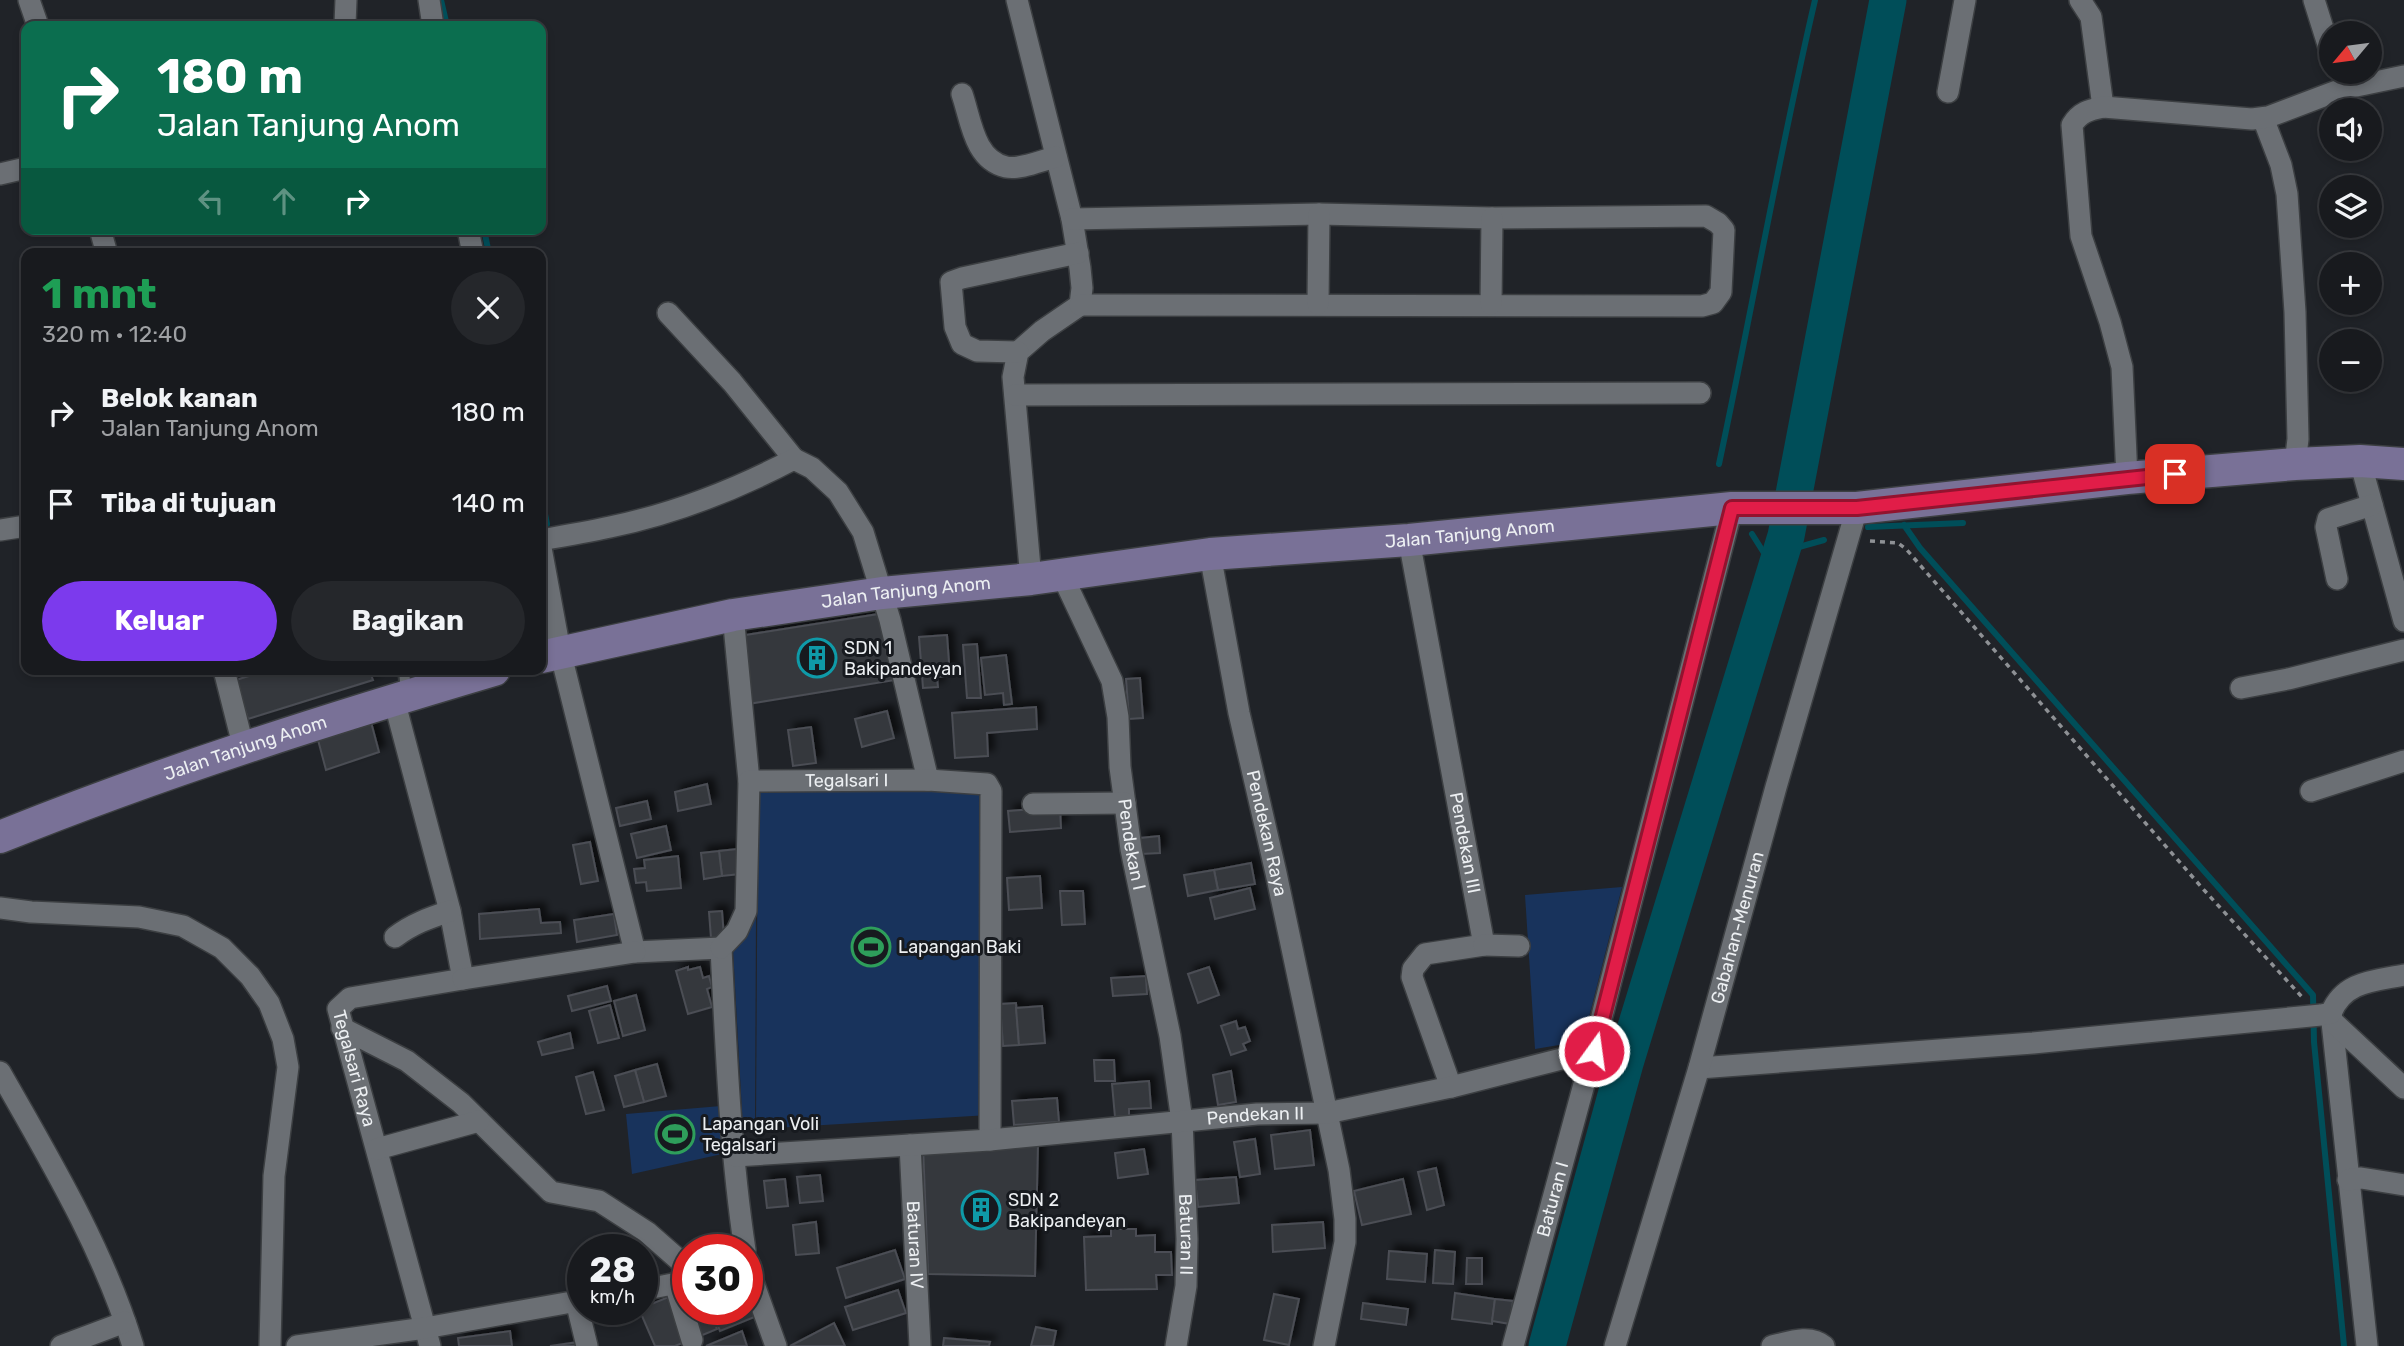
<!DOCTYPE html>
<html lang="id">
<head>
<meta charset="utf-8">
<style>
  body { margin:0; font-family:Rubik,sans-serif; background:#25272b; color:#f1f3f6; height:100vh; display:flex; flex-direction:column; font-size:26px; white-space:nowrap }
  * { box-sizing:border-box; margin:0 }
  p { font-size:23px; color:#9fa1a4 }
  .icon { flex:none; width:38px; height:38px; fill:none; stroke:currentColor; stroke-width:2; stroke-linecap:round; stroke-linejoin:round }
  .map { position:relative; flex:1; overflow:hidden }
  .drawer { position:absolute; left:21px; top:248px; width:525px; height:427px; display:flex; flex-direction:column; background:#181a1e; border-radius:14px; box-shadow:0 4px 10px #0003,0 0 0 2px #36383c }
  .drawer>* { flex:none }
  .banner { position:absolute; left:21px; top:21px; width:525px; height:214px; border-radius:14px; box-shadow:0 4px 10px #0003,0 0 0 2px #36383c; background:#0b6e4f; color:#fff; overflow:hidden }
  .needle { width:46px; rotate:241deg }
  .controls { position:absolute; left:2319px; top:21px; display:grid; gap:14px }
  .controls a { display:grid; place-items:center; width:63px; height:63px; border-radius:50%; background:#181a1e; box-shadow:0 4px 10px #0003,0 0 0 2px #36383c; font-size:35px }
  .speed { position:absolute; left:567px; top:1234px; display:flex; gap:14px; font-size:35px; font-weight:700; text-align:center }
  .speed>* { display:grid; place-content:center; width:91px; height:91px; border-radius:50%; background:#181a1e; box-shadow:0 4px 10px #0003,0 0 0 2px #36383c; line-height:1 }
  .speed small { font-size:18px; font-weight:400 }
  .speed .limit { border:10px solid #d22; background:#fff; color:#111 }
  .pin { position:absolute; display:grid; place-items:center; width:60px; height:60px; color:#fff; margin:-30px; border-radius:14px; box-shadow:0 4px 10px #0006 }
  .me { position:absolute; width:77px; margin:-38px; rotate:14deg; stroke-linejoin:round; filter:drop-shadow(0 0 5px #0008) }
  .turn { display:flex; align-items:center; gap:24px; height:147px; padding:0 21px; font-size:32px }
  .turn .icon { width:91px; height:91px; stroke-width:2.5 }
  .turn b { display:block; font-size:49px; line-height:60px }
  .lanes { display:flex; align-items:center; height:66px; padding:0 21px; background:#0003; justify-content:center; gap:35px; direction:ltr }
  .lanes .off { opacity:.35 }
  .round { display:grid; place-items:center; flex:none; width:74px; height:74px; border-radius:37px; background:#25272b }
  .summary { display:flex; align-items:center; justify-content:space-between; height:119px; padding:0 21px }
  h1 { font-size:42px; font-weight:700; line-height:52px; color:#1e9e55 }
  .button { display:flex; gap:14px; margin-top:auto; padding:14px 21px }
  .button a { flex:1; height:80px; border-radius:42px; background:#7c3aed; color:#fff; font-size:28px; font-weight:700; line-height:80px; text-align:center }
  .button a+a { background:#25272b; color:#f1f3f6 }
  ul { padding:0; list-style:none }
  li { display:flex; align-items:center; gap:21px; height:91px; padding:0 21px }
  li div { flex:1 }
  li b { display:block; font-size:26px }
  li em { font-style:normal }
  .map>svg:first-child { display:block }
  .green { fill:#18335c }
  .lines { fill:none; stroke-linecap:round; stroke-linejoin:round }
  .stream { stroke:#004e59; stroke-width:6 }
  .river { stroke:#004e59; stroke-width:37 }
  .building { fill:#35393e; stroke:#4b4e54; stroke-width:2; filter:url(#shadow) }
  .lane-casing { stroke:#3c3f42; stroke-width:14 }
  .street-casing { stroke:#3c3f42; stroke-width:24 }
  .secondary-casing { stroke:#3c3f42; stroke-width:35 }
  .path { stroke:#8e9195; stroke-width:3.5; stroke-dasharray:5 5; stroke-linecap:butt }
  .lane { stroke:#6b6f74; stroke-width:10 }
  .street { stroke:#6b6f74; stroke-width:21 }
  .secondary { stroke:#797197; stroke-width:32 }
  .route-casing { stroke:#92132f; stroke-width:18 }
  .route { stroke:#e11d48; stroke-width:12 }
  .labels { text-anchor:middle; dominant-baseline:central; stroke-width:6; stroke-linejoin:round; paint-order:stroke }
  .street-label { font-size:18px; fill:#eceff2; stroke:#171a1f }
  .poi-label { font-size:18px; fill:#eceff2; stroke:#171a1f; text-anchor:start }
</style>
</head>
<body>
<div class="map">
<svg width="2404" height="1346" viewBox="0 0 2404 1346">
  <defs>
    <filter id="shadow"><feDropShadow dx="6" dy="-6" stdDeviation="3.5" flood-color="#0009"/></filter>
  </defs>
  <rect width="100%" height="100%" fill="#202328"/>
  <g class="green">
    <path d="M980 775 989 1115 756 1129 758 779Z"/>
    <path d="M1622 887 1583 1041 1535 1049 1525 895Z"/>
    <path d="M756 912 755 1129H743L733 950Z"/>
    <path d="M721 1106 722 1154 632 1174 626 1114Z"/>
  </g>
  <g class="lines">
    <g class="stream">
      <path d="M441 0 447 26"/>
      <path d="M484 229 489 254"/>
      <path d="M1719 464C1752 310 1779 154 1815 0"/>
      <path d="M541 494 547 524"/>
      <path d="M1904 525 1920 548 2313 995 2314 1042 2344 1346"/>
      <path d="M1868 527 1963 523"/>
      <path d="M1752 534 1776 572"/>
      <path d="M1781 552 1824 540"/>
    </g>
    <path class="river" d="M1547 1346 1625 1063 1786 536 1888 0"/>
  </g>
  <g class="building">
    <path d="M885 613 895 680 748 704 739 636Z"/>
    <path d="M947 635 950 676 937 677 938 687 923 688 919 637Z"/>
    <path d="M977 644 981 698H967L963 645Z"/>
    <path d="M1006 655 1012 704 1004 705 1003 693 985 695 981 658Z"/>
    <path d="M268 670H369L373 680 248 719 236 680Z"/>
    <path d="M1140 678 1143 718 1129 719 1126 679Z"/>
    <path d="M1036 707 1037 729 987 733 988 756 955 758 952 713Z"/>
    <path d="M887 711 894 738 862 747 855 719Z"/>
    <path d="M371 722 379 752 326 770 318 740Z"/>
    <path d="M811 727 816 763 793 766 788 730Z"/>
    <path d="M707 784 711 804 678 811 675 792Z"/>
    <path d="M647 801 651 819 620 826 616 808Z"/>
    <path d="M1060 807 1061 828 1010 832 1008 811Z"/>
    <path d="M666 826 671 850 637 858 631 834Z"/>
    <path d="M1159 836 1160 853 1141 854 1140 838Z"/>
    <path d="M590 842 598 881 581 884 573 845Z"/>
    <path d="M737 849 740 874 722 876 719 851Z"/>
    <path d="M719 851 722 876 704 879 701 853Z"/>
    <path d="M678 856 681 888 647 891 646 882 636 883 634 869 645 868 644 860Z"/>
    <path d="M1251 863 1255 884 1218 890 1214 870Z"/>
    <path d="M1214 870 1218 890 1188 896 1184 875Z"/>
    <path d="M1040 876 1042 908 1009 910 1007 878Z"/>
    <path d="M1250 888 1255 909 1215 919 1210 898Z"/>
    <path d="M1060 891H1083L1085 924 1062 925Z"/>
    <path d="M539 909 541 923 560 922 561 933 480 939 479 914Z"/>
    <path d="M722 911 724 937 711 938 709 912Z"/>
    <path d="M614 914 617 935 577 942 574 920Z"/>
    <path d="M688 967V970L700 967 703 978 709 976 712 987 707 989 712 1007 688 1014 676 971Z"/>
    <path d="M1209 967 1219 995 1198 1003 1188 974Z"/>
    <path d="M1146 976 1147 994 1113 996 1111 978Z"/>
    <path d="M607 986 611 1001 572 1011 568 996Z"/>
    <path d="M636 995 645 1030 623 1036 614 1001Z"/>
    <path d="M1016 1003 1019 1045 1003 1046 1000 1004Z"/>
    <path d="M610 1005 619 1038 598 1043 589 1011Z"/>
    <path d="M1042 1006 1045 1043 1019 1045 1016 1008Z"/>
    <path d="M1236 1021 1238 1029 1245 1027 1250 1041 1243 1044 1246 1050 1231 1055 1221 1026Z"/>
    <path d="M570 1033 573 1048 542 1055 538 1042Z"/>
    <path d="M1094 1060H1114L1115 1081H1095Z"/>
    <path d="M657 1064 666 1096 644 1102 635 1070Z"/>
    <path d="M635 1070 644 1102 624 1107 615 1076Z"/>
    <path d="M1231 1071 1236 1102 1218 1105 1213 1075Z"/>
    <path d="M593 1072 604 1110 586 1114 576 1077Z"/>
    <path d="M1149 1081 1151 1108 1129 1109V1116L1115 1117 1112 1084Z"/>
    <path d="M1057 1098 1059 1122 1014 1125 1012 1101Z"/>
    <path d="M1310 1130 1314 1165 1275 1169 1271 1135Z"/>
    <path d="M1255 1139 1260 1174 1240 1177 1234 1142Z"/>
    <path d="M1038 1144 1035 1276 928 1274 923 1146Z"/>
    <path d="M1144 1149 1148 1174 1118 1178 1115 1153Z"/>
    <path d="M1436 1168 1444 1205 1427 1210 1418 1172Z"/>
    <path d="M820 1175 823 1201 800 1203 797 1177Z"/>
    <path d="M1236 1177 1239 1203 1198 1207 1195 1180Z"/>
    <path d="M785 1179 788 1206 767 1208 764 1181Z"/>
    <path d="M1403 1179 1411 1214 1362 1225 1354 1191Z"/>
    <path d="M816 1222 819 1253 796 1255 793 1225Z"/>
    <path d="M1323 1222 1325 1248 1273 1252 1272 1225Z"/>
    <path d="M1111 1229H1136V1236L1155 1235V1252H1171L1172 1275H1156L1157 1289 1086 1290 1084 1237 1111 1236Z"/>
    <path d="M895 1250 905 1279 846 1298 837 1268Z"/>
    <path d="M1435 1250 1455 1252 1453 1284 1433 1283Z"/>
    <path d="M1389 1251 1427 1254 1425 1282 1387 1279Z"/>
    <path d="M1467 1258H1482V1284H1466Z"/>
    <path d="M898 1290 906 1313 853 1330 845 1307Z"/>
    <path d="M1455 1293 1495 1299 1492 1324 1452 1319Z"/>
    <path d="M1274 1294 1299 1299 1289 1345 1264 1340Z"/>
    <path d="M671 1296 690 1340 675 1346H655L639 1309Z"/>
    <path d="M1495 1299 1513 1301 1510 1324 1492 1321Z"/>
    <path d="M752 1303 757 1316 720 1331 715 1319 739 1309H747V1306Z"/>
    <path d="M1363 1303 1408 1309 1406 1325 1361 1319Z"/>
    <path d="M688 1309H709L717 1329 698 1337Z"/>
    <path d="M834 1323 845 1346H790Z"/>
    <path d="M1036 1327 1056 1331 1053 1346H1031Z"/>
    <path d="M510 1331 512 1346H459L458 1338Z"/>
    <path d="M742 1331 747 1346H706Z"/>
    <path d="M944 1338 990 1342 989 1346H943Z"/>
    <path d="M586 1341V1346H550Z"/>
  </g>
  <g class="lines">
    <defs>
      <path id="lane" d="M404 670 406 693"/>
      <g id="street">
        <path d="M29 0 38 26"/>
        <path d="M429 0 433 26"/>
        <path d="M1017 0 1072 219 1080 268 1082 288 1080 305 1042 331 1018 352 1013 377 1031 579"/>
        <path d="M2080 0 2091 17 2103 107"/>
        <path d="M2314 0 2331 54"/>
        <path d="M345 24 346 0"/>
        <path d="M1948 92 1965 0"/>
        <path d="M962 94C971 120 974 160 1006 167 1021 170 1042 160 1056 157"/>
        <path d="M2263 118 2281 165 2287 194 2295 312 2298 439 2295 464"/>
        <path d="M0 174 26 168"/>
        <path d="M1072 219 1319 214 1492 218 1706 216 1718 223 1724 230 1721 292 1713 303 1702 306 1080 305"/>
        <path d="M100 229 107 254"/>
        <path d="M468 229 473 254"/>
        <path d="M1318 304 1319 214"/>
        <path d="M1491 304 1492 218"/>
        <path d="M668 313 732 382 794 459"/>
        <path d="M1018 352 977 351 962 344 955 327 951 282 962 278 1078 253"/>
        <path d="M1015 395 1700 393"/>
        <path d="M2360 461 2404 621"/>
        <path d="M2127 478 2122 367 2110 322 2081 236 2072 125C2080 112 2089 110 2103 107L2252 119 2268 117 2342 89 2404 76"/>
        <path d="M0 530 26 526"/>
        <path d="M541 540C564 536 587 532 610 527 673 514 737 489 794 459L812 468 838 492 863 532 890 620 928 780"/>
        <path id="s1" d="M1409 540 1484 945 1425 954 1413 969 1412 977 1451 1087"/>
        <path d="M541 548 560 651 635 952 721 948C726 1049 730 1150 745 1250"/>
        <path id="s2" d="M1210 554 1239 713 1276 873 1339 1170 1345 1219V1242L1324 1346"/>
        <path id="s3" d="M1062 575 1112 681 1118 717 1120 767 1131 849 1170 1036 1182 1121 1187 1239 1186 1286 1176 1346"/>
        <path d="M2337 579 2326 527 2328 519 2372 505"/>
        <path d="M733 615 749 781"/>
        <path d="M224 670 244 749"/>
        <path d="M2241 688 2288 679 2404 650"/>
        <path id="s4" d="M394 700 450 911 463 979 350 998 338 1009 430 1346"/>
        <path d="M2311 791 2404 761"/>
        <path d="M1033 804 1125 803"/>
        <path d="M0 908 31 912 139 917 183 926 222 948 250 976 269 1003 283 1039 288 1067 274 1176 270 1346"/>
        <path d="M395 937C412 924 429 918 450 911"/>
        <path d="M1484 945 1519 946"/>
        <path id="s5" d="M721 948 737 931 746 911 749 781 928 780 987 784 991 791 990 1140"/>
        <path d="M463 979 635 952"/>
        <path d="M2331 1013 2367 1346"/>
        <path d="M2331 1020 2404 1088"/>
        <path d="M342 1028 407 1061 461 1103 551 1192 599 1201 647 1232 688 1268"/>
        <path d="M1699 1068 2033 1043 2321 1015 2331 1013C2344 981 2374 981 2404 975"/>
        <path d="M0 1072C50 1160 103 1248 133 1346"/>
        <path id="s6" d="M910 1145 920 1346"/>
        <path d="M377 1149 479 1121"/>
        <path id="s7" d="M735 1156 990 1140 1257 1114 1327 1113 1451 1087 1593 1051"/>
        <path d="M2348 1180 2361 1178 2404 1185"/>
        <path d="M747 1265 776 1346"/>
        <path d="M675 1284 692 1340"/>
        <path d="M642 1290 688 1281"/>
        <path d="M576 1301 587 1346"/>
        <path d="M61 1346 125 1322"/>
        <path d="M297 1346 425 1328 583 1300"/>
        <path id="s8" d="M1513 1346 1593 1051 1732 508"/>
        <path id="s9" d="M1615 1346 1699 1068 1776 787 1857 508"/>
        <path d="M1772 1346C1789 1342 1810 1334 1824 1346"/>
      </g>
      <g id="secondary">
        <path id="s10" d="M541 657 733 615 882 593 1031 579 1210 554 1409 540 1732 508H1857L2127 478 2295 464 2360 461 2404 464"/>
        <path id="s11" d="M0 837C161 772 328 719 494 670"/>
      </g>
    </defs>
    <use href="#lane" class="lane-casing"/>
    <use href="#street" class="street-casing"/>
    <use href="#secondary" class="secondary-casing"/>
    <path class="path" d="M1870 541 1898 543 1906 549 2204 890 2302 997"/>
    <use href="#lane" class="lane"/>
    <use href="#street" class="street"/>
    <use href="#secondary" class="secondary"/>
  </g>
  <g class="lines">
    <defs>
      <path id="route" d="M1594 1051 1732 508H1857L2175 474"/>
    </defs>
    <use href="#route" class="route-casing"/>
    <use href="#route" class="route"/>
  </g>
  <defs>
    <symbol id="building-ring" viewBox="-11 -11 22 22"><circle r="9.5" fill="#171a1f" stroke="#0f9aa8" stroke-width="1.5"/><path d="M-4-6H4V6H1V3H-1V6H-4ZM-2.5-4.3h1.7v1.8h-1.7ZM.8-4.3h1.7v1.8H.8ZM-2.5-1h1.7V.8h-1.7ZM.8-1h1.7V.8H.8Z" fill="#0f9aa8"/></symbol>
    <symbol id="stadium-ring" viewBox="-11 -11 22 22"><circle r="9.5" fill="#171a1f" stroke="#2e9e5b" stroke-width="1.5"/><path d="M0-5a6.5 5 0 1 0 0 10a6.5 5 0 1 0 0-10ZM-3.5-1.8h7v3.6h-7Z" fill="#2e9e5b"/></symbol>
  </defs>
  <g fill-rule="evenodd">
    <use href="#building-ring" x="795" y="636" width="44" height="44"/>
    <use href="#stadium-ring" x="849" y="925" width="44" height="44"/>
    <use href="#stadium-ring" x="653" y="1112" width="44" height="44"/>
    <use href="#building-ring" x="959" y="1188" width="44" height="44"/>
  </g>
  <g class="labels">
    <g class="street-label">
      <text stroke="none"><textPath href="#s10" startOffset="938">Jalan Tanjung Anom</textPath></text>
      <text stroke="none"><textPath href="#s10" startOffset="371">Jalan Tanjung Anom</textPath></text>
      <text stroke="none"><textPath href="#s11" startOffset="261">Jalan Tanjung Anom</textPath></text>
      <text stroke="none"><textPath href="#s5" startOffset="273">Tegalsari I</textPath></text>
      <text stroke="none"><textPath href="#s2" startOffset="285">Pendekan Raya</textPath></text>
      <text stroke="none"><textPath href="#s1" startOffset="308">Pendekan III</textPath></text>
      <text stroke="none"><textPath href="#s3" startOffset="282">Pendekan I</textPath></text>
      <text stroke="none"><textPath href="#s9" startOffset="436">Gabahan-Menuran</textPath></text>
      <text stroke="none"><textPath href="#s4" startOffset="480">Tegalsari Raya</textPath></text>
      <text stroke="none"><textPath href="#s7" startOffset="522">Pendekan II</textPath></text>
      <text stroke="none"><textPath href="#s8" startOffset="152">Baturan I</textPath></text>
      <text stroke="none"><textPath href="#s3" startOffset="677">Baturan II</textPath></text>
      <text stroke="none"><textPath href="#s6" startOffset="100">Baturan IV</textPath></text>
    </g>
    <g class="poi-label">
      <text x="844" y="648">SDN 1<tspan x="844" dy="21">Bakipandeyan</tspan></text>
      <text x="898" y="947">Lapangan Baki</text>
      <text x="702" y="1124">Lapangan Voli<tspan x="702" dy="21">Tegalsari</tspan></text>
      <text x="1008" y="1200">SDN 2<tspan x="1008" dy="21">Bakipandeyan</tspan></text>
    </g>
  </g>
</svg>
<div class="controls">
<a><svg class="needle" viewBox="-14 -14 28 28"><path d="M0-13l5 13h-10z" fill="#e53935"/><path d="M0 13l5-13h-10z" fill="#9fa1a4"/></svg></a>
<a><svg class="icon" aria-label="sound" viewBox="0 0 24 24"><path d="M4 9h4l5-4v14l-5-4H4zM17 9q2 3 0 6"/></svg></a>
<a><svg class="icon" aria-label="layers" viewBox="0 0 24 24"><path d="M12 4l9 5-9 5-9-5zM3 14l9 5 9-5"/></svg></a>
<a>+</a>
<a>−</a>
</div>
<div class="speed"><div>28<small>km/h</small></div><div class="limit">30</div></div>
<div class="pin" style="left:2175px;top:474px;background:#d93025"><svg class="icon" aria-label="arrive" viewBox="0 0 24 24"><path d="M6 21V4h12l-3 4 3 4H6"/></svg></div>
<svg class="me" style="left:1594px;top:1051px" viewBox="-20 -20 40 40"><circle r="17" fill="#e11d48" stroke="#fff" stroke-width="3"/><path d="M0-11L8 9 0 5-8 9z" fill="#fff"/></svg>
<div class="banner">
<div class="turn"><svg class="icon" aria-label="right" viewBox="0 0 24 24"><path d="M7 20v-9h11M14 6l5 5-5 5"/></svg><div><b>180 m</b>Jalan Tanjung Anom</div></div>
<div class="lanes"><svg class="icon off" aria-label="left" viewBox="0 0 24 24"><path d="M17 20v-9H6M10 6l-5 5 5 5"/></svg><svg class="icon off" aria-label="ahead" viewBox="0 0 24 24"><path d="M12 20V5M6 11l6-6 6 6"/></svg><svg class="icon" aria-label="right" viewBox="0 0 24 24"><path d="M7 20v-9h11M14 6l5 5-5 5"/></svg></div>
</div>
<section class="drawer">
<div class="summary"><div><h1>1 mnt</h1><p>320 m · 12:40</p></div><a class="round"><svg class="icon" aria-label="close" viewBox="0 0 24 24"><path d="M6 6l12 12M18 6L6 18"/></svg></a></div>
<ul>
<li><svg class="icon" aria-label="right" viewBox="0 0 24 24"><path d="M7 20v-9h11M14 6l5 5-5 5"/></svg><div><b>Belok kanan</b><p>Jalan Tanjung Anom</p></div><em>180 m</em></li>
<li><svg class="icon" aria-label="arrive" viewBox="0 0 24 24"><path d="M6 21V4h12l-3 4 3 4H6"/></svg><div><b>Tiba di tujuan</b></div><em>140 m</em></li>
</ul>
<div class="button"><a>Keluar</a><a>Bagikan</a></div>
</section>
</div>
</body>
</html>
